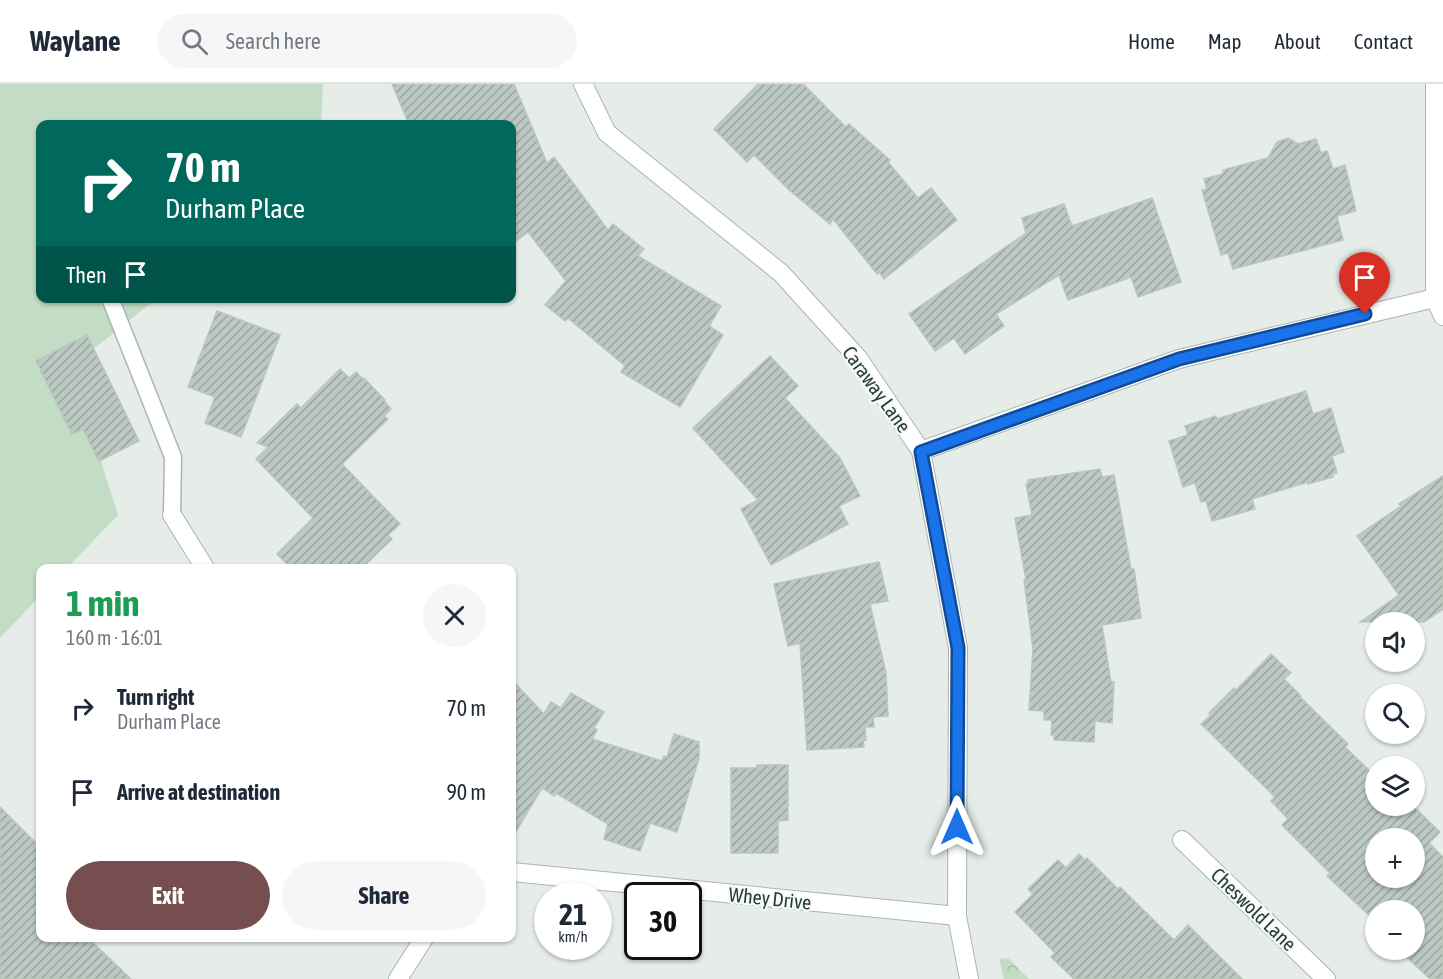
<!DOCTYPE html>
<html lang="en">
<head>
<meta charset="utf-8">
<style>
  body { margin:0; font-family:"Asap Condensed",sans-serif; background:#f6f6f7; color:#1f2937; height:100vh; display:flex; flex-direction:column; font-size:22px; white-space:nowrap }
  * { box-sizing:border-box; margin:0 }
  p { font-size:20px; color:#747a83 }
  .icon { flex:none; width:33px; height:33px; fill:none; stroke:currentColor; stroke-width:2; stroke-linecap:round; stroke-linejoin:round }
  .map { position:relative; flex:1; overflow:hidden }
  .side { position:absolute; left:36px; top:480px; width:480px; height:378px; display:flex; flex-direction:column; background:#fff; border-radius:12px; box-shadow:0 2px 4px #0004 }
  .side>* { flex:none }
  .banner { position:absolute; left:36px; top:36px; width:480px; height:183px; border-radius:12px; box-shadow:0 2px 4px #0004; background:#00695c; color:#fff; overflow:hidden }
  .tools { position:absolute; left:1365px; top:528px; display:grid; gap:12px }
  .tools a { display:grid; place-items:center; width:60px; height:60px; border-radius:50%; background:#fff; box-shadow:0 2px 4px #0004; font-size:30px }
  .speed { position:absolute; left:534px; top:798px; display:flex; gap:12px; font-size:30px; font-weight:700; text-align:center }
  .speed>* { display:grid; place-content:center; width:78px; height:78px; border-radius:50%; background:#fff; box-shadow:0 2px 4px #0004; line-height:1 }
  .speed small { font-size:15px; font-weight:400 }
  .speed .limit { border:3px solid #111; border-radius:9px; background:#fff; color:#111 }
  .pin { position:absolute; display:grid; place-items:center; width:51px; height:51px; color:#fff; margin:-62px -26px; border-radius:50% 50% 50% 0; rotate:-45deg; box-shadow:0 0 6px #0007 }
  .pin .icon { rotate:45deg }
  .me { position:absolute; width:66px; margin:-33px; rotate:0deg; stroke-linejoin:round; filter:drop-shadow(0 0 4px #0008) }
  .turn { display:flex; align-items:center; gap:21px; height:126px; padding:0 30px; font-size:27px }
  .turn .icon { width:78px; height:78px; stroke-width:2.5 }
  .turn b { display:block; font-size:42px; line-height:51px }
  .then { display:flex; align-items:center; height:57px; padding:0 30px; background:#0003; gap:12px; font-size:22px }
  .round { display:grid; place-items:center; flex:none; width:63px; height:63px; border-radius:32px; background:#f6f6f7 }
  .headline { display:flex; align-items:center; justify-content:space-between; height:102px; padding:0 30px }
  h1 { font-size:36px; font-weight:700; line-height:45px; color:#1e9e55 }
  .primary-button { display:flex; gap:12px; margin-top:auto; padding:12px 30px }
  .primary-button a { flex:1; height:69px; border-radius:36px; background:#774e50; color:#fff; font-size:24px; font-weight:700; line-height:69px; text-align:center }
  .primary-button a+a { background:#f6f6f7; color:#1f2937 }
  ul { padding:0; list-style:none }
  li { display:flex; align-items:center; gap:18px; height:84px; padding:0 30px }
  li div { flex:1 }
  li b { display:block; font-size:22px }
  li em { font-style:normal }
  header { display:flex; align-items:center; gap:36px; box-sizing:border-box; height:84px; padding:0 30px; background:#fff; border-bottom:2px solid #e0e1e3 }
  header strong { font-size:28px }
  nav { display:flex; gap:33px; margin-inline-start:auto; font-size:21px }
  .search { width:420px; height:54px; background:#f6f6f7; display:flex; align-items:center; gap:15px; box-sizing:border-box; padding:0 21px; border-radius:33px; color:#747a83; font-size:22px }
  .map>svg:first-child { display:block }
  .green { fill:#c2dcc5 }
  .park { fill:url(#park-crowns) }
  .building { fill:url(#building-hatch); stroke:#b9c6bf; stroke-width:1.5; fill-rule:evenodd }
  .lines { fill:none; stroke-linecap:round; stroke-linejoin:round }
  .lane-casing { stroke:#a9b5af; stroke-width:19 }
  .street-casing { stroke:#a9b5af; stroke-width:20 }
  .lane { stroke:#fff; stroke-width:16 }
  .street { stroke:#fff; stroke-width:18 }
  .route-casing { stroke:#114b97; stroke-width:15 }
  .route { stroke:#1a73e8; stroke-width:10 }
  .labels { text-anchor:middle; dominant-baseline:central; stroke-width:4.5; stroke-linejoin:round; paint-order:stroke }
  .street-label { font-size:20px; fill:#273e35; stroke:#f6faf8 }
</style>
</head>
<body>
<header>
<strong>Waylane</strong>
<div class="search"><svg class="icon" aria-label="search" viewBox="0 0 24 24"><circle cx="10" cy="10" r="6"/><path d="M15 15l6 6"/></svg>Search here</div>
<nav><a>Home</a><a>Map</a><a>About</a><a>Contact</a></nav>
</header>
<div class="map">
<svg width="1443" height="895" viewBox="0 0 1443 895">
  <defs>
    <pattern id="park-crowns" width="20" height="18" patternUnits="userSpaceOnUse" patternTransform="scale(1.5)"><rect width="20" height="18" fill="#c2dcc5"/><path d="M2 6a3 3 0 1 1 6 0M12 15a3 3 0 1 1 6 0" fill="none" stroke="#a7beaa"/></pattern>
    <pattern id="building-hatch" width="6" height="6" patternUnits="userSpaceOnUse" patternTransform="scale(1.5)"><rect width="6" height="6" fill="#bcc8c2"/><path d="M-1 1l2-2M0 6l6-6M5 7l2-2" fill="none" stroke="#99a49e"/></pattern>
  </defs>
  <rect width="100%" height="100%" fill="#e6ede9"/>
  <path class="green" d="M0 0H323L321 40H40V214L156 215 71 283 118 431 67 484H40V512L0 554Z"/>
  <path class="park" d="M1008 874 1029 895H1004L999 875Z"/>
  <g class="building">
    <path d="M392 0H514L547 79 554 73 608 146 613 140 644 165 638 172 721 222 709 242 723 251 680 323 621 288 625 282 568 234 565 237 545 221 566 197 528 148 512 160V40H409Z"/>
    <path d="M758 0H803L846 43 849 40 890 76 888 78 918 114 931 104 957 136 884 195 879 188 877 190 833 135 830 140 788 105 754 71 747 78 714 45Z"/>
    <path d="M1288 54 1298 60 1316 55 1321 69 1327 67 1333 85 1345 81 1356 127 1337 132 1343 156 1233 185 1228 169 1221 171 1202 106 1207 105 1204 95 1223 90V86L1268 74 1277 58Z"/>
    <path d="M1152 114 1181 198 1138 213 1131 193 1068 216 1059 191 996 230 1004 242 965 270 954 254 935 267 909 230 1026 149 1022 134 1064 120 1072 142Z"/>
    <path d="M217 227 280 251 241 353 205 339 215 313 188 303Z"/>
    <path d="M87 251 139 357 99 377 83 345 72 350 36 277Z"/>
    <path d="M770 272 798 302 785 314 840 374 860 412 839 422 848 440 771 481 741 425 758 416 693 344Z"/>
    <path d="M340 285 349 294 356 288 363 295 364 294 385 316 384 317 391 325 384 332 388 335 342 380 400 440 388 451 392 455 362 484H291L277 470 313 434 256 375 268 363 257 359 297 320 301 324Z"/>
    <path d="M1306 307 1313 330 1331 324 1344 368 1332 372 1337 389 1332 390 1333 393 1308 400V398L1252 415 1255 425 1212 437 1206 417 1201 418 1195 399 1183 403 1169 357 1188 351 1185 342 1216 332 1217 335Z"/>
    <path d="M1100 385 1102 393 1114 391 1131 485H1134L1141 534 1102 541 1111 598H1114L1112 639 1095 637 1094 658 1054 656V651H1051L1052 636H1044V627L1029 626 1033 565 1024 496H1026L1015 434 1032 431 1026 400H1028V396Z"/>
    <path d="M1443 392V525L1424 538H1360L1399 511 1357 452 1401 422 1399 420Z"/>
    <path d="M879 478 888 517 870 520 886 589 888 632 873 633 874 643H865L866 656 863 657 864 663 807 666 800 559 788 562 774 500Z"/>
    <path d="M1271 570 1291 589 1284 595 1301 612 1300 613 1348 660 1345 663 1376 693V722H1413L1440 748 1429 759 1443 773V895H1430L1399 866H1414V826H1376V843L1371 838 1374 836 1327 792 1330 789 1282 741 1288 735 1271 717 1275 713 1201 640 1211 631 1209 629 1234 604 1236 606ZM1376 754H1414V794H1376Z"/>
    <path d="M512 596 544 630 551 618 561 624 571 609 604 628 594 644 597 646 592 655 662 677 664 672 667 673 674 650 699 658V674L677 748 650 739 640 767 604 755 608 740 556 709 554 712 542 704 512 754Z"/>
    <path d="M757 681H788V736L778 737V769H731V684H757Z"/>
    <path d="M0 723 40 763V854H88L131 895H0Z"/>
    <path d="M1079 770 1085 776 1087 774 1118 805 1120 803 1174 856 1188 841 1242 895H1074L1051 873 1055 869 1015 828 1033 810 1028 805 1058 776 1066 784Z"/>
  </g>
  <g class="lines">
    <defs>
      <path id="lane" d="M110 214 173 373 172 431"/>
      <g id="street">
        <path d="M583 0 607 49 781 189 858 274 921 367 958 564 957 832 969 895"/>
        <path d="M1435 0V214L1443 232"/>
        <path d="M921 367 1179 275 1435 214"/>
        <path d="M172 431 205 484"/>
        <path d="M1182 756 1326 895"/>
        <path d="M512 788 957 832"/>
        <path d="M398 895 424 854"/>
      </g>
    </defs>
    <use href="#lane" class="lane-casing"/>
    <use href="#street" class="street-casing"/>
    <use href="#lane" class="lane"/>
    <use href="#street" class="street"/>
  </g>
  <g class="lines">
    <defs>
      <path id="route" d="M957 743 958 564 921 368 1179 275 1365 230"/>
    </defs>
    <use href="#route" class="route-casing"/>
    <use href="#route" class="route"/>
  </g>
  <g class="labels">
    <g class="street-label">
      <text transform="translate(877 305) rotate(54)">Caraway Lane</text>
      <text transform="translate(770 814) rotate(6)">Whey Drive</text>
      <text transform="translate(1254 825) rotate(44)">Cheswold Lane</text>
    </g>
  </g>
</svg>
<div class="tools">
<a><svg class="icon" aria-label="sound" viewBox="0 0 24 24"><path d="M4 9h4l5-4v14l-5-4H4zM17 9q2 3 0 6"/></svg></a>
<a><svg class="icon" aria-label="search" viewBox="0 0 24 24"><circle cx="10" cy="10" r="6"/><path d="M15 15l6 6"/></svg></a>
<a><svg class="icon" aria-label="layers" viewBox="0 0 24 24"><path d="M12 4l9 5-9 5-9-5zM3 14l9 5 9-5"/></svg></a>
<a>+</a>
<a>−</a>
</div>
<div class="speed"><div>21<small>km/h</small></div><div class="limit">30</div></div>
<div class="pin" style="left:1365px;top:230px;background:#d93025"><svg class="icon" aria-label="arrive" viewBox="0 0 24 24"><path d="M6 21V4h12l-3 4 3 4H6"/></svg></div>
<svg class="me" style="left:957px;top:743px" viewBox="-20 -20 40 40"><path d="M0-17L14 15 0 8-14 15z" fill="#1a73e8" stroke="#fff" stroke-width="4"/></svg>
<div class="banner">
<div class="turn"><svg class="icon" aria-label="right" viewBox="0 0 24 24"><path d="M7 20v-9h11M14 6l5 5-5 5"/></svg><div><b>70 m</b>Durham Place</div></div>
<div class="then">Then<svg class="icon" aria-label="arrive" viewBox="0 0 24 24"><path d="M6 21V4h12l-3 4 3 4H6"/></svg></div>
</div>
<section class="side">
<div class="headline"><div><h1>1 min</h1><p>160 m · 16:01</p></div><a class="round"><svg class="icon" aria-label="close" viewBox="0 0 24 24"><path d="M6 6l12 12M18 6L6 18"/></svg></a></div>
<ul>
<li><svg class="icon" aria-label="right" viewBox="0 0 24 24"><path d="M7 20v-9h11M14 6l5 5-5 5"/></svg><div><b>Turn right</b><p>Durham Place</p></div><em>70 m</em></li>
<li><svg class="icon" aria-label="arrive" viewBox="0 0 24 24"><path d="M6 21V4h12l-3 4 3 4H6"/></svg><div><b>Arrive at destination</b></div><em>90 m</em></li>
</ul>
<div class="primary-button"><a>Exit</a><a>Share</a></div>
</section>
</div>
</body>
</html>
